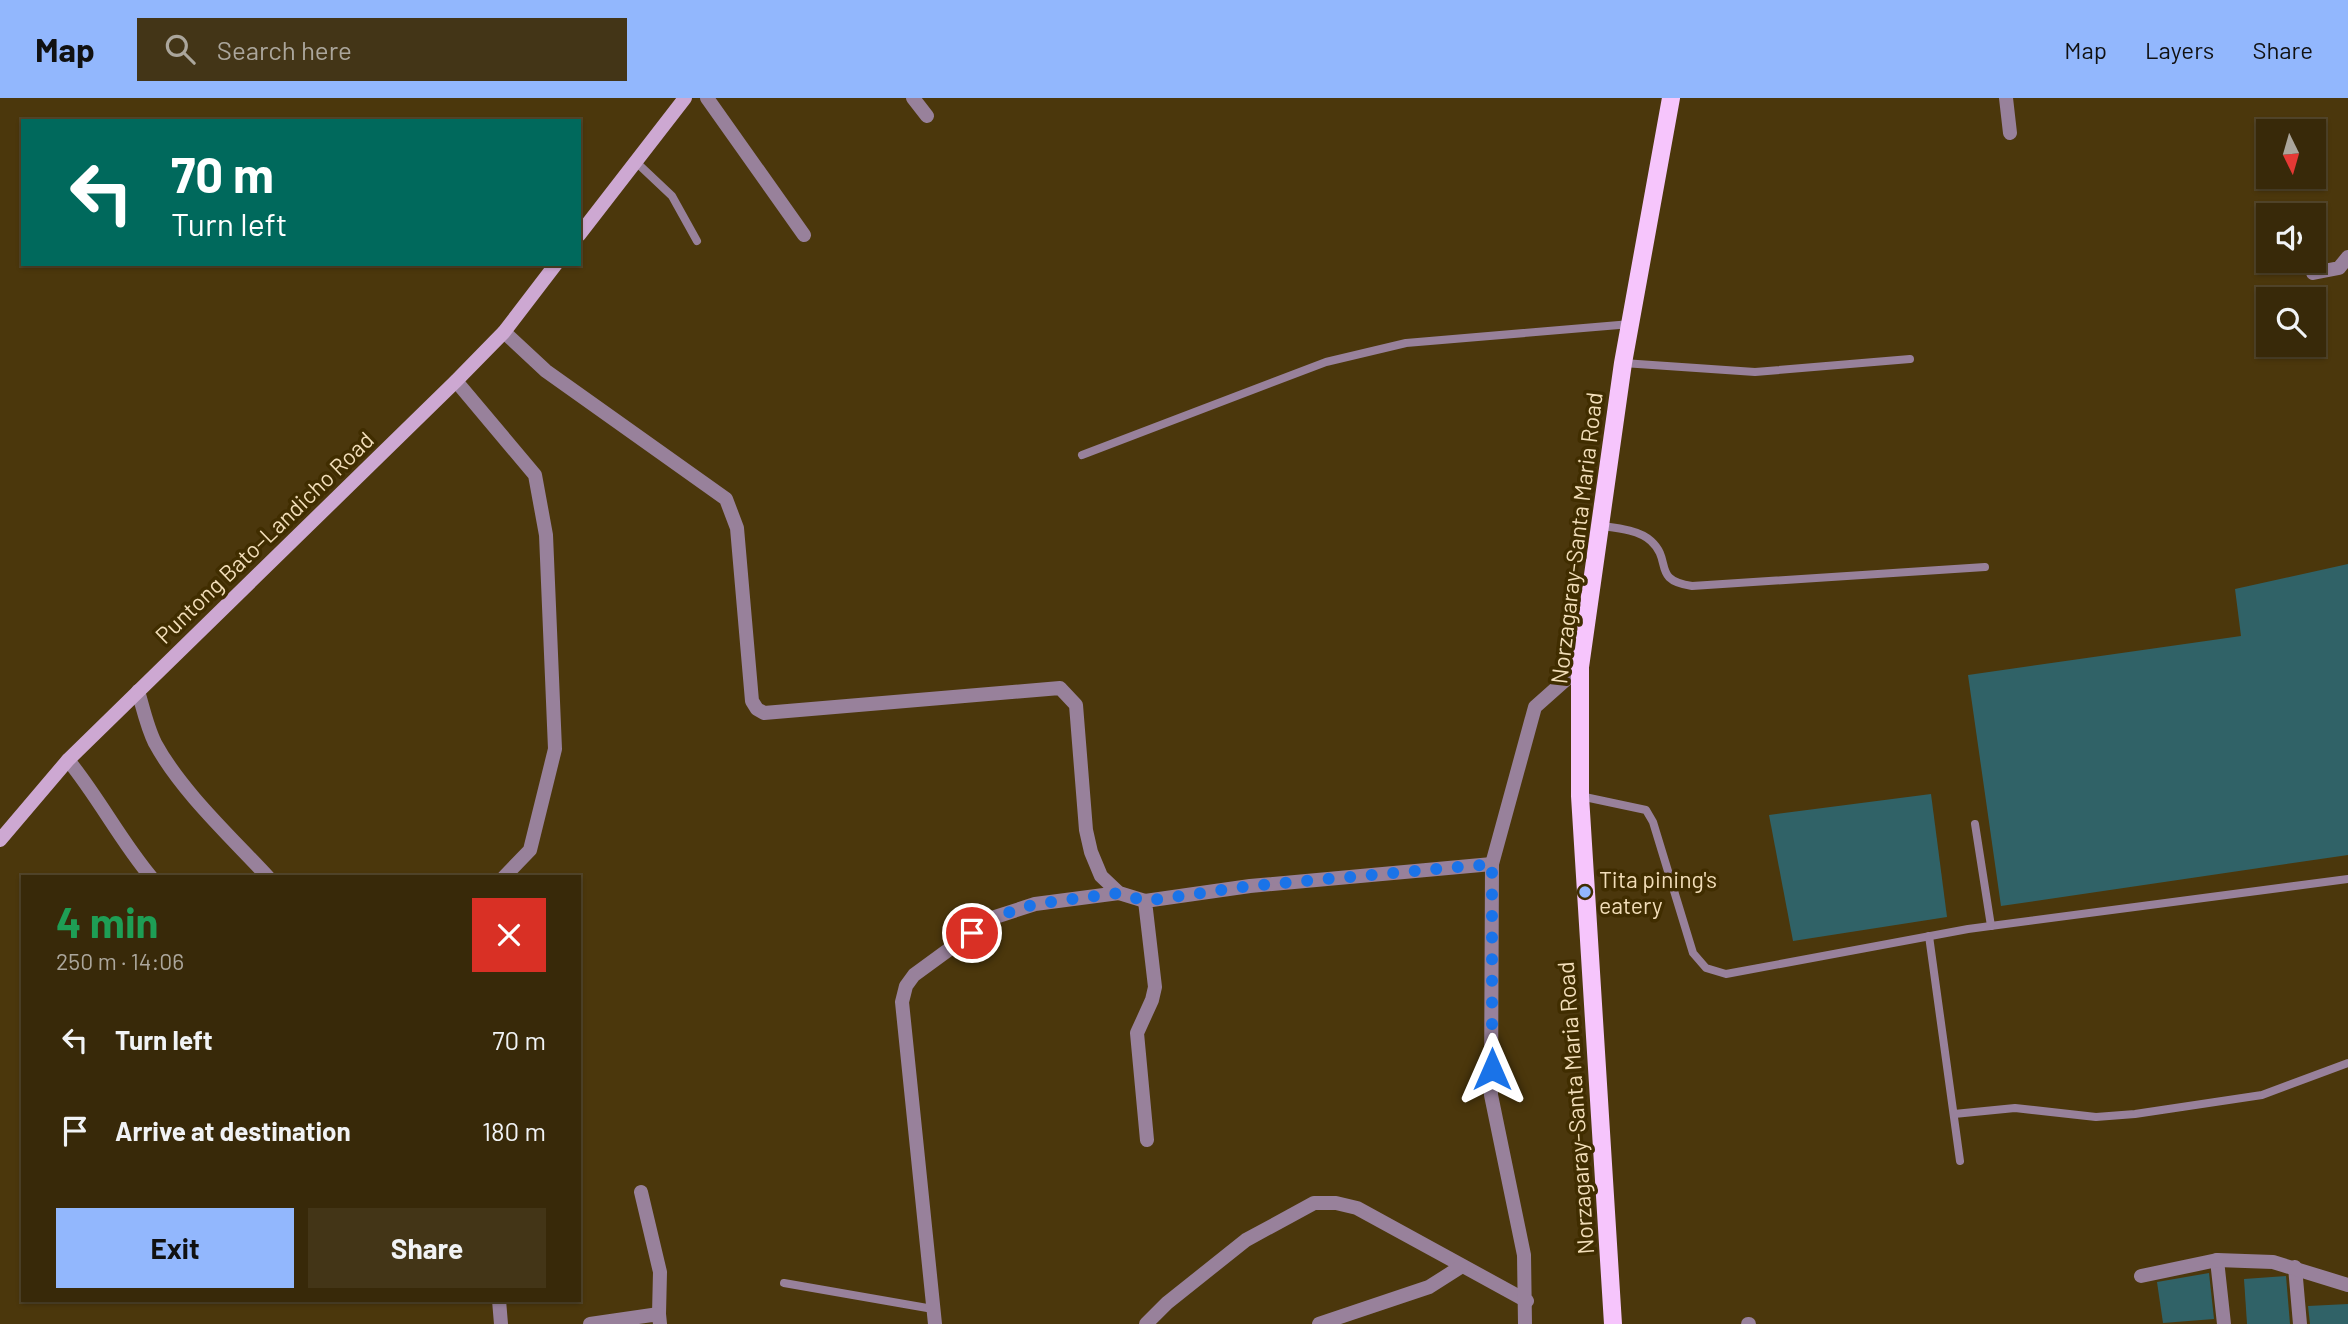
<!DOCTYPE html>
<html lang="en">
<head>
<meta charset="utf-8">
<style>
  body { margin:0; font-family:Barlow,sans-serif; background:#433517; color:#f1f3f6; height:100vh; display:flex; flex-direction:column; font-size:26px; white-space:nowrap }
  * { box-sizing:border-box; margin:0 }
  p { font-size:23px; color:#aba69c }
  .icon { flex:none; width:38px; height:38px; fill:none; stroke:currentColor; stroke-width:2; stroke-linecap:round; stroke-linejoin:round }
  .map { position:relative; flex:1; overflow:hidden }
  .side { position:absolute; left:21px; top:777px; width:560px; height:427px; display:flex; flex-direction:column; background:#382909; border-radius:0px; box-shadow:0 2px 5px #0004,0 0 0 2px #52452a }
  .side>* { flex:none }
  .top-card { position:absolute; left:21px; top:21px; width:560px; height:147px; border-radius:0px; box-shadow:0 2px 5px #0004,0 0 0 2px #52452a; background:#00695c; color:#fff; overflow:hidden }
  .needle { width:46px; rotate:175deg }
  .tools { position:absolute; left:2256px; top:21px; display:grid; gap:14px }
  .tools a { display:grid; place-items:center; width:70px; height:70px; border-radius:0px; background:#382909; box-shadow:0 2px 5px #0004,0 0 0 2px #52452a; font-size:35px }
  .pin { position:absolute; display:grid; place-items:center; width:60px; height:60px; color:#fff; margin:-30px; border:4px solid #fff; border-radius:50%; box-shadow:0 2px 7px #0007 }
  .me { position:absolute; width:77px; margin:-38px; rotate:0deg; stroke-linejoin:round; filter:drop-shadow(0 0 5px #0008) }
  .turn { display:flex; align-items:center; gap:24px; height:147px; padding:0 35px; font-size:32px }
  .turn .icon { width:91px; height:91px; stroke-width:2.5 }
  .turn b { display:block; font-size:49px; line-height:60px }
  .round { display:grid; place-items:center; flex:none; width:74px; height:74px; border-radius:0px; background:#433517 }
  .headline { display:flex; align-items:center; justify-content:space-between; height:119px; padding:0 35px }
  h1 { font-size:42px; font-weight:700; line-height:52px; color:#1e9e55 }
  .cta { display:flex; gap:14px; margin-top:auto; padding:14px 35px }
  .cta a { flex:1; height:80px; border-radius:0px; background:#92b7fd; color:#111; font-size:28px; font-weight:700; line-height:80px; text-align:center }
  .cta a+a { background:#433517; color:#f1f3f6 }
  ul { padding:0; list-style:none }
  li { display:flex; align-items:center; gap:21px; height:91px; padding:0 35px }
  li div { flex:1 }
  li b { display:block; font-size:26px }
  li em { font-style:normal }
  header { display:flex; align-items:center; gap:42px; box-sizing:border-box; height:98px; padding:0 35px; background:#92b7fd; color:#111 }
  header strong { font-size:33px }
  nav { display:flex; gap:38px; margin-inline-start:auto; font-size:24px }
  .search { width:490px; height:63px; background:#433517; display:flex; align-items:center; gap:18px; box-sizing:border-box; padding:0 24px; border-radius:0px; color:#aba69c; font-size:26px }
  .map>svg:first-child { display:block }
  .building { fill:#306267 }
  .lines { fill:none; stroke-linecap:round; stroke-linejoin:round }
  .lane { stroke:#98819b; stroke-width:8 }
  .street { stroke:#98819b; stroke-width:14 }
  .secondary { stroke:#cda8d2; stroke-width:14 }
  .primary { stroke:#f6c5fc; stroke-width:18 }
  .route { stroke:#1a73e8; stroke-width:12; stroke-dasharray:0 21.6 }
  .poi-dot { fill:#92b7fd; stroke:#402d00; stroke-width:2.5 }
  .labels { text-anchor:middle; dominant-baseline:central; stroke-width:7; stroke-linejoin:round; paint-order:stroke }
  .street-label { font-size:23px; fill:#f2deb9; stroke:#402d00 }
  .poi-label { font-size:23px; fill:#f2deb9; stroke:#402d00; text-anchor:start }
</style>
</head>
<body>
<header>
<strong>Map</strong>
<div class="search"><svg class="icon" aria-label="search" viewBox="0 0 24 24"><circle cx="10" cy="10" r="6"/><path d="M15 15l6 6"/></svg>Search here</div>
<nav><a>Map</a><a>Layers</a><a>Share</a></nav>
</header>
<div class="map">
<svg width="2348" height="1226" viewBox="0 0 2348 1226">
  <rect width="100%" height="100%" fill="#4b370c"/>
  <g class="building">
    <path d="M2348 466V757L2001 808 1968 577 2241 538 2235 491Z"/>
    <path d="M1931 696 1947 819 1793 843 1769 717Z"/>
    <path d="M2209 1175 2214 1221 2163 1225 2157 1184Z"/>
    <path d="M2286 1178 2290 1226H2247L2244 1181Z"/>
    <path d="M2348 1206V1226H2310L2308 1208Z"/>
  </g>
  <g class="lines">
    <g class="lane">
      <path d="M636 64 672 98 697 143"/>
      <path d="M1623 265 1755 274 1910 261"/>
      <path d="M1082 357 1326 264 1406 245 1631 226"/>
      <path d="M1602 428C1617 430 1639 432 1651 443 1673 463 1651 482 1692 488L1985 469"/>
      <path d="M1580 698 1646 712 1653 724 1693 855 1706 870 1726 876 1968 831 2348 781"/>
      <path d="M1975 726 1991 828"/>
      <path d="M1929 838 1960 1063"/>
      <path d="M1954 1016 2015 1010 2096 1019 2135 1016 2262 997 2348 965"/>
      <path d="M784 1185 933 1211"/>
    </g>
    <g class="street">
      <path d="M707 0 804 137"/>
      <path d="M913 0 927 18"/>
      <path d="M2006 0 2010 35"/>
      <path d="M2313 175 2339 170 2348 159"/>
      <path d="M504 234 546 273 726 401 737 430 752 603 757 611 764 615 1060 590 1076 607 1086 732 1091 754 1101 778 1119 795 1145 803"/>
      <path d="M456 283 535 377 546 437 555 651 530 752 504 779"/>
      <path d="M138 593C143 610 147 629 155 645 181 693 231 739 268 779"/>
      <path d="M68 662C99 700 120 742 151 779"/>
      <path d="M1147 1042 1137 935 1152 902 1155 889 1145 803 1250 788 1492 766"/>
      <path d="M641 1094 660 1174 659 1216"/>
      <path d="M2217 1162 2224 1226"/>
      <path d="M2295 1169 2300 1226"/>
      <path d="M2141 1178 2217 1162 2273 1164 2348 1187"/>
      <path d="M499 1202 501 1226"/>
      <path d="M590 1226 659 1216 660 1226"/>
      <path d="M935 1226 902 904 906 888 914 877 992 820 1035 806 1119 795"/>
      <path d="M1146 1226 1167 1205 1246 1142 1314 1105H1336L1357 1110 1527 1203"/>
      <path d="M1319 1226 1429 1189 1462 1168"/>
      <path d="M1525 1226 1524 1157 1491 997 1492 766 1535 609 1580 569"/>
      <path d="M1748 1226H1749"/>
    </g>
    <g class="secondary">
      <path d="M579 137 685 0"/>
      <path d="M0 742 68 662 456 283 504 234 556 166"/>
    </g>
    <path class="primary" d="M1613 1226 1580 698V569L1623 265 1671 0"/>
  </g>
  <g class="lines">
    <path class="route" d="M972 835 992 820 1035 806 1119 795 1145 803 1250 788 1492 766V971"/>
  </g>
  <circle class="poi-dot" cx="1585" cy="794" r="7"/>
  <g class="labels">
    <g class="street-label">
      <text transform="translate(264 439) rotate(-44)">Puntong Bato–Landicho Road</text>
      <text transform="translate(1576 440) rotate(-83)">Norzagaray-Santa Maria Road</text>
      <text transform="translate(1575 1010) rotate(-94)">Norzagaray-Santa Maria Road</text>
    </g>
    <g class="poi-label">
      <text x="1599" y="781">Tita pining's<tspan x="1599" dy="26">eatery</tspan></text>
    </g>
  </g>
</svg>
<div class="tools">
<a><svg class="needle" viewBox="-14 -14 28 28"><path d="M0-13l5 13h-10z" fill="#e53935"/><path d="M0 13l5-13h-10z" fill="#aba69c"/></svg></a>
<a><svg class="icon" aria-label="sound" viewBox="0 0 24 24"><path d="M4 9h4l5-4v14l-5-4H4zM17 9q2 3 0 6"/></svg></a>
<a><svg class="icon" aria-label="search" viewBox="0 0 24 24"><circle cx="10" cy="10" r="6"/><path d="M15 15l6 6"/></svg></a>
</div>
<div class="pin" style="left:972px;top:835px;background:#d93025"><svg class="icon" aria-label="arrive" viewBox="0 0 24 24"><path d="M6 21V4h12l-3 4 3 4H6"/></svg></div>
<svg class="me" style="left:1492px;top:971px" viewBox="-20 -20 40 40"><path d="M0-17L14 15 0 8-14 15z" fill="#1a73e8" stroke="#fff" stroke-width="4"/></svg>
<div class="top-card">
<div class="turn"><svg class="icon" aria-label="left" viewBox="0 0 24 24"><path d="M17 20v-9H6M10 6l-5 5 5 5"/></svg><div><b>70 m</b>Turn left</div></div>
</div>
<section class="side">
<div class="headline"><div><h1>4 min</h1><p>250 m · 14:06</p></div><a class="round" style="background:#d93025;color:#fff"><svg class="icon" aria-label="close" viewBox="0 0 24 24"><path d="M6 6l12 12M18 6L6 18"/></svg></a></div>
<ul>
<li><svg class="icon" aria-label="left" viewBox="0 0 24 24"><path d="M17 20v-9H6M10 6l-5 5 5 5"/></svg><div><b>Turn left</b></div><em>70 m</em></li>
<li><svg class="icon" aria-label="arrive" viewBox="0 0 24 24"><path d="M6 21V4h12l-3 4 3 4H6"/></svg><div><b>Arrive at destination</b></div><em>180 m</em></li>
</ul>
<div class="cta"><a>Exit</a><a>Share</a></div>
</section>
</div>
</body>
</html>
